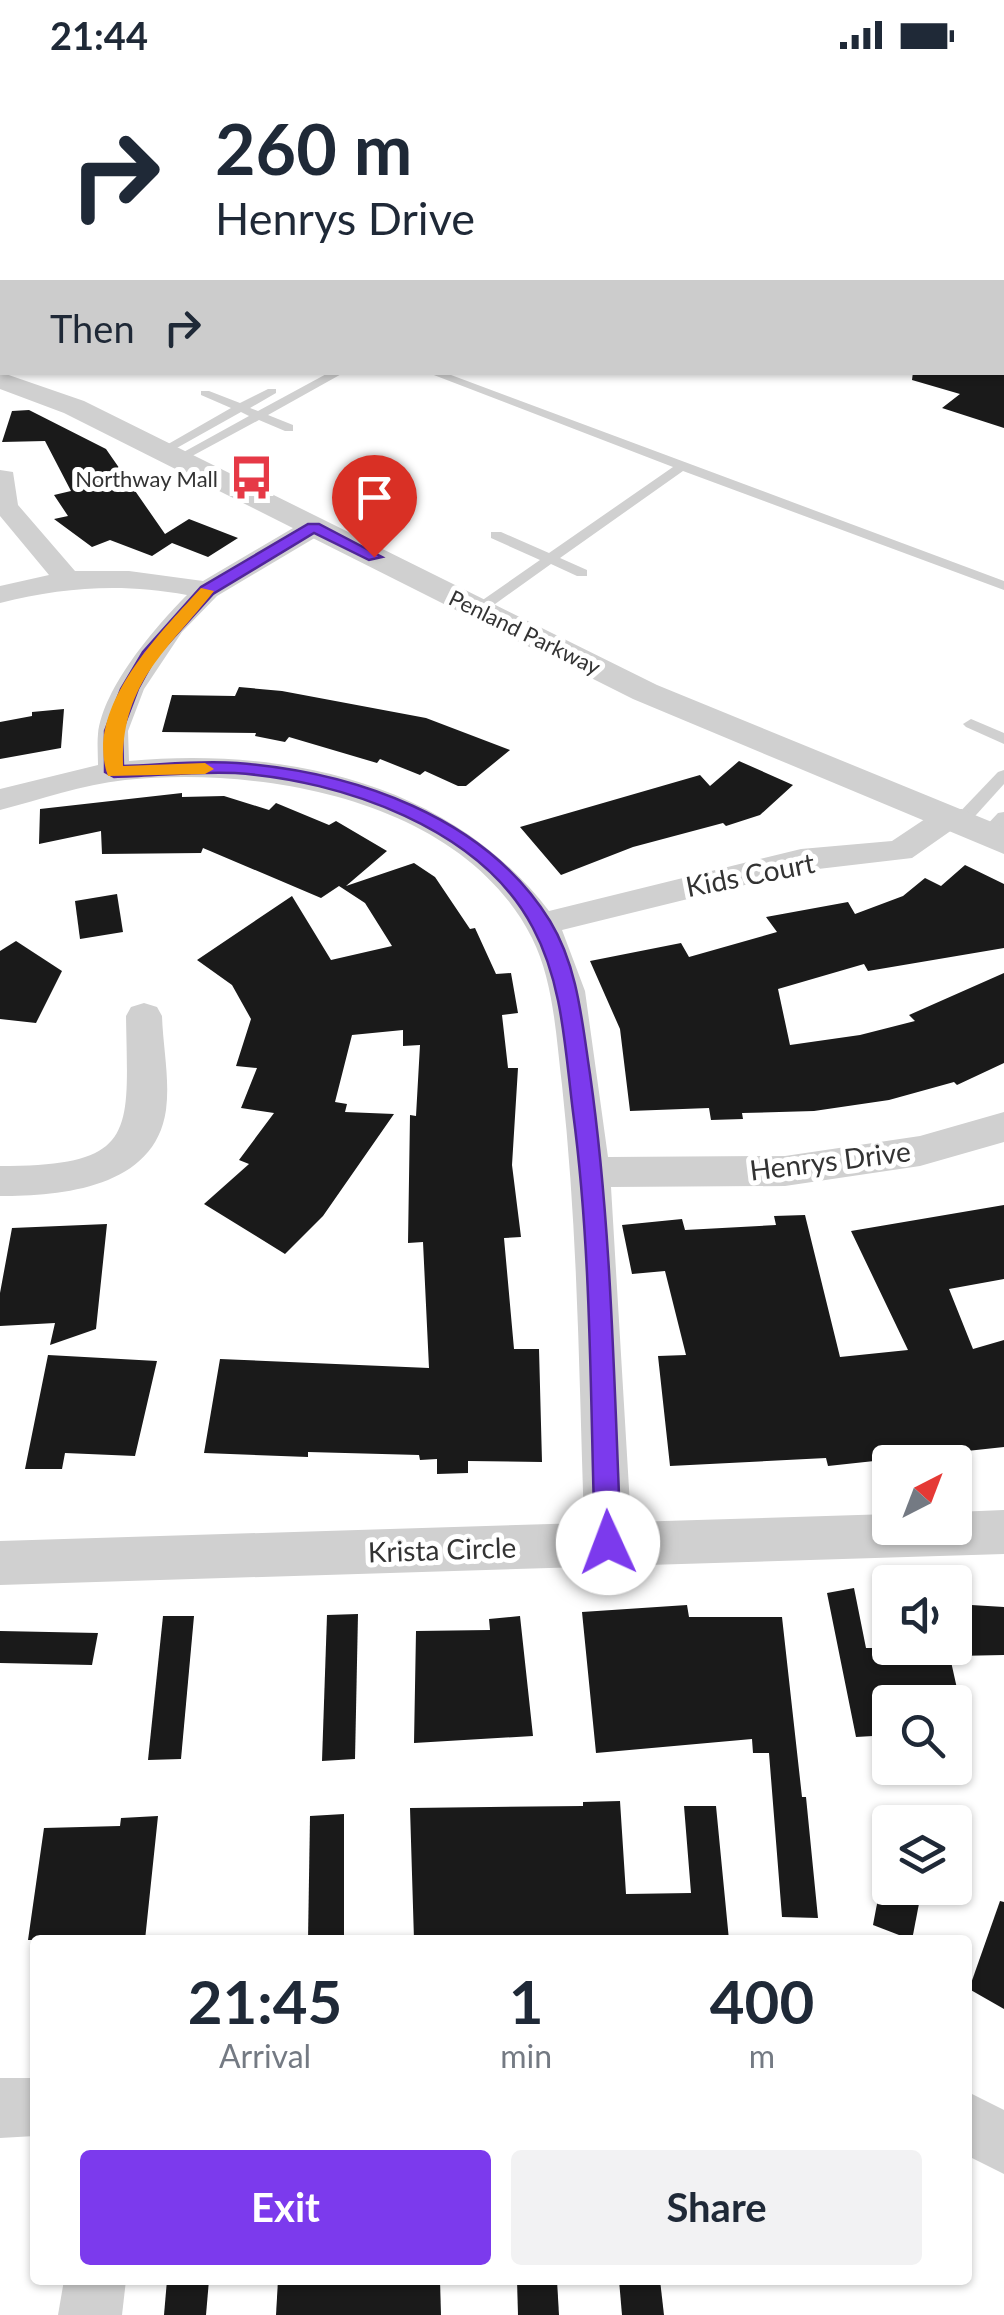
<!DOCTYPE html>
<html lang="en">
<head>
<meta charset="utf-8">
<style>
  body { margin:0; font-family:Lato,sans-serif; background:#f2f2f3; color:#1f2937; height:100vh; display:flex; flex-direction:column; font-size:38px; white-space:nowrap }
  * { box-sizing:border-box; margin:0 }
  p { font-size:32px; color:#747a83 }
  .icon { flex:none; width:55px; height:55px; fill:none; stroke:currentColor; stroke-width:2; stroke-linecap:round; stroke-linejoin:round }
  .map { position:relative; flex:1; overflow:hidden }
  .sheet { position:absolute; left:30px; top:1865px; width:942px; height:350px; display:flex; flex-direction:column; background:#fff; border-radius:10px; box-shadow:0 2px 8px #0004 }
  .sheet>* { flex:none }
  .hud { position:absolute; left:0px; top:0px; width:1005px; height:305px; box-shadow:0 2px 8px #0004; background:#fff; color:#1f2937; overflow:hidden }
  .needle { width:65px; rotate:42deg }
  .fabs { position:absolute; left:872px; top:1375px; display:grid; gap:20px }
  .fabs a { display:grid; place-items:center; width:100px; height:100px; border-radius:10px; background:#fff; box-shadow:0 2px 8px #0004; font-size:50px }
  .pin { position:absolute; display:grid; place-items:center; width:85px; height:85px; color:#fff; margin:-102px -42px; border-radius:50% 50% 50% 0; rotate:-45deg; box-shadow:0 0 10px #0007 }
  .pin .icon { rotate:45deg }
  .me { position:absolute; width:110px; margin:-55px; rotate:358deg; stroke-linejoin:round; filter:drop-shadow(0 0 8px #0008) }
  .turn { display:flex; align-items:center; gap:35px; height:210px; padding:0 50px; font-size:45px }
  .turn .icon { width:130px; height:130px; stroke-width:2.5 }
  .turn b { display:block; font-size:70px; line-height:85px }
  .then { display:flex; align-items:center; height:95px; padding:0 50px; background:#0003; gap:20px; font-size:38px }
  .eta { display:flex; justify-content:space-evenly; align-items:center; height:170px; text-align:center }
  .eta b { font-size:60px; font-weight:700; line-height:70px }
  .cta { display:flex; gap:20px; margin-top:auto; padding:20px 50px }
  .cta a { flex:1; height:115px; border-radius:10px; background:#7c3aed; color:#fff; font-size:40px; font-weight:700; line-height:115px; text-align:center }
  .cta a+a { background:#f2f2f3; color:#1f2937 }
  .status { display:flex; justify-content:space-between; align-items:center; height:70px; padding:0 50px; background:#fff; direction:ltr }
  .status svg { height:28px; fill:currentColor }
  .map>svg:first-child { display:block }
  .building { fill:#1a1a1a }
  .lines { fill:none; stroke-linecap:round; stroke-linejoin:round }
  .service { fill:#d0d0d0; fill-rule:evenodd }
  .minor { fill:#d0d0d0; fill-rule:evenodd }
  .tertiary { fill:#d0d0d0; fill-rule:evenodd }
  .trunk { fill:#a2a2a2; fill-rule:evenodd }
  .motorway { fill:#9a9a9a; fill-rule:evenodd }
  .route { fill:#7c3aed; stroke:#51269a; stroke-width:2.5 }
  .slow { fill:#f59e0b }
  .labels { text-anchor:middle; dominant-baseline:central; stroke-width:10; stroke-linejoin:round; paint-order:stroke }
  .far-poi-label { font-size:22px; fill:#333; stroke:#fff; text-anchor:end }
  .far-street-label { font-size:22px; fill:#333; stroke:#fff }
  .street-label { font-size:28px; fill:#333; stroke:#fff }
</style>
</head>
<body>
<div class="status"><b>21:44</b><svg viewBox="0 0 49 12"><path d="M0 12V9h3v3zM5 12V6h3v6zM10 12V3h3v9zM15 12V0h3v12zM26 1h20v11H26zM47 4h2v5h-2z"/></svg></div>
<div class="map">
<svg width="1004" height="2245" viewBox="0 0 1004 2245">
  <rect width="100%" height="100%" fill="#fff"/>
  <g class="building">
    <path d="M1004 287V358L942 338 960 324 912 310 913 302H1002Z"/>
    <path d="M29 340 106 379 165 464 189 449 238 468 208 487 172 473 152 486 110 470 92 477 54 449 68 446 54 425 71 421 45 371 2 372 12 341Z"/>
    <path d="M239 617 282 621 426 648 510 680 466 716H458L425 701 420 705 380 689 377 693 289 667 285 672 255 666 256 663 162 662 172 625 235 626Z"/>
    <path d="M64 639 61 678 0 689V652L32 646V642Z"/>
    <path d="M739 691 793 715 760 745 726 756 723 753 633 777 561 805 520 757 700 705 710 716Z"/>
    <path d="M182 723V727L224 726 269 740 276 733 329 755 336 751 387 781 346 816 414 793 435 807 470 859 475 858 496 904 511 903 518 943 502 945 508 998H518L512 1095 521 1167 504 1168 514 1279H539L542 1392 468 1391V1403L437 1404V1389L420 1390 419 1385 308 1382V1387L204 1383 220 1289 429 1298 423 1172 408 1173 410 1045 416 1046 420 975 403 976V960L352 965 335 1032 347 1034 345 1042 394 1044 323 1146 285 1184 204 1134 249 1094 239 1090 274 1043 241 1038 257 998 236 996 251 949 232 915 197 890 292 826 331 890 392 876 365 833 339 816 321 828 203 778 201 783 102 784 101 761 39 774 40 739Z"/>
    <path d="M965 795 1004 814V878L868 901 864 894 778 919 790 975 860 965 915 951 909 945 1004 903V993L957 1015 954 1012 889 1030 814 1041 742 1043 743 1049 711 1050 709 1038 630 1041 620 959 590 891 681 873 689 887 777 862 766 847 848 832 855 844 903 826 925 808 941 816Z"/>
    <path d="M117 824 123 862 80 869 75 831Z"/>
    <path d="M16 871 62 901 36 953 0 949V881Z"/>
    <path d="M1004 1135V1209L949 1219 973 1279 1004 1270V1377L828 1396 826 1388 670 1396 658 1286 686 1285 665 1201 632 1204 622 1155 682 1149 685 1160 776 1155 774 1146 805 1145 840 1287 908 1280 851 1161Z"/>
    <path d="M107 1154 96 1259 50 1275 55 1253 0 1256V1223L12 1158Z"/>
    <path d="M48 1285 157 1291 135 1386 65 1383 62 1399H25Z"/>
    <path d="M854 1518 866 1578H948L960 1632H890V1665L856 1667 827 1523Z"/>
    <path d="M955 1534 1004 1537V1585L955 1586Z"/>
    <path d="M687 1535 689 1547H782L802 1727H806L818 1848 782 1847 769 1683H753L752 1669 596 1683 582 1542Z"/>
    <path d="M358 1544 355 1689 322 1691 327 1545Z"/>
    <path d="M163 1546H194L181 1689 148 1690Z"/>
    <path d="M520 1546 533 1666 414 1673 416 1561 490 1560 489 1549Z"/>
    <path d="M0 1561 98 1563 92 1595 0 1593Z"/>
    <path d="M620 1731 626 1824 691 1823 684 1736H716L729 1870H414L410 1738 583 1736V1732Z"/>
    <path d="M344 1744V1870H308L310 1746Z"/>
    <path d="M158 1746 145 1870H28L44 1758 120 1756 121 1748Z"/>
    <path d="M880 1818H922L912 1870 873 1855Z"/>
    <path d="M1000 1831 1004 1832V1939L969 1919Z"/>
    <path d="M167 2210H209L206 2245H164Z"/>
    <path d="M278 2210H440L441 2245H276Z"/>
    <path d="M517 2210H557L559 2245H518Z"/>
    <path d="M619 2210H660L664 2245H622Z"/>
  </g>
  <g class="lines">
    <g class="service">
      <path d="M907 0H916L917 2H909Z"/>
      <rect x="1002" y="9" width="2" height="6"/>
      <path d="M1004 58V64L1002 65V59Z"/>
      <path d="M2 81V87L0 88V82Z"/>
      <rect x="1002" y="105" width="2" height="6"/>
      <rect x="1002" y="247" width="2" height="6"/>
      <path d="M330 302H345L268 345 293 355V361H285L259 350 181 392 171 389 249 346 241 342 166 384 156 381 231 338 201 325V321H209L240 333 268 319H276V323L250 338 258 341Z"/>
      <path d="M426 302H443L1004 511V520L683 401 560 488 587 500V506H577L551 494 484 542H474V536L540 490 491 468V462H501L549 483 673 397Z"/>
      <path d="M971 649 1004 663V674L966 657 963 654Z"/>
      <path d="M1004 700V714L967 755H955V747L998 702Z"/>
      <path d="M1004 742V757L994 768H982V760L998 743Z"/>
    </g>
    <g class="minor">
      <path d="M0 400 13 402 18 435 75 501H129L203 511 305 451H323L327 457 323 463 217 526 182 562 144 619 128 661 129 691C285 677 450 712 549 841L801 779 892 771 940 739H962L967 746 962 753 912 788 801 801 562 860 585 921 608 1087 785 1086 920 1066 1004 1042V1072L920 1096 785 1116 611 1117 631 1452 890 1444V1458H955V1442L1004 1440V1484L0 1515V1471L584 1453C579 1307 578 1161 562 1015 556 967 554 912 532 868 462 729 263 696 125 710 81 715 42 729 0 740V719L98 695C98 685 97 674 98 664 103 618 155 557 187 525 122 513 64 517 0 533V516L49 505 0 446Z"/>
      <path d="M144 933 157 937 162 946C163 977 170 1009 166 1040 155 1118 62 1126 0 1126V1096C138 1096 128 1064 126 946L131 937Z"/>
      <path d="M0 2008H35V2066L0 2068Z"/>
      <path d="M968 2022 1004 2040V2104L968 2086Z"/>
      <path d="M64 2210H126L122 2245H58Z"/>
    </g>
    <path class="tertiary" d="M0 302 84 331 657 615 1004 757V784L633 629 64 343 0 319Z"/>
    <g class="trunk">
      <path d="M141 0H170L172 2H142Z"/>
      <path d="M207 0H236L238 2H208Z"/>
    </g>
    <rect class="motorway" x="1002" y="185" width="2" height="18"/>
  </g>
  <path class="route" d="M308 454H319L382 487 369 490 314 463 213 524 155 588 138 619 122 661 123 696C160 695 199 690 237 693 354 702 485 746 550 851 578 897 582 952 590 1004 612 1159 614 1317 621 1473L618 1482 608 1486 598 1482 595 1473C590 1330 592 1184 573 1042 565 980 563 914 533 858 481 758 341 710 235 703 196 701 154 706 114 707L105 702V661L121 619 143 582 201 517Z"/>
  <path class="slow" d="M201 518 214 521C167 581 121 613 123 696L205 693 214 699 205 704 108 706C83 639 160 563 201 518Z"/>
  <defs>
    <symbol id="bus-bare" viewBox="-9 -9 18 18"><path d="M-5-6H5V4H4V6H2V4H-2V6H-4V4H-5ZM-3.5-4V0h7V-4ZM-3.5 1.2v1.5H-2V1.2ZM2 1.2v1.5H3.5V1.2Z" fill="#e63946" stroke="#fff" stroke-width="2.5" paint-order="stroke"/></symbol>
  </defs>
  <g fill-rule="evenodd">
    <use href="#bus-bare" x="220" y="376" width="63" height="63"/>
  </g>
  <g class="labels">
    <g class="far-poi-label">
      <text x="218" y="408">Northway Mall</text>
    </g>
    <g class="far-street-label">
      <text transform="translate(525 562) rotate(26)">Penland Parkway</text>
    </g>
    <g class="street-label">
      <text transform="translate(750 804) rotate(-11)">Kids Court</text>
      <text transform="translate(830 1090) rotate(-7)">Henrys Drive</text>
      <text transform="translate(442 1479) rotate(-2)">Krista Circle</text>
    </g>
  </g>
</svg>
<div class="fabs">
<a><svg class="needle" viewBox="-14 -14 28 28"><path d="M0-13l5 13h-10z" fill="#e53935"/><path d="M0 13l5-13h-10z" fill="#747a83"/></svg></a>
<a><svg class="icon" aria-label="sound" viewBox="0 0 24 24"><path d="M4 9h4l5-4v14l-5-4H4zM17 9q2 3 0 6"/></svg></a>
<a><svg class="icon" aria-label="search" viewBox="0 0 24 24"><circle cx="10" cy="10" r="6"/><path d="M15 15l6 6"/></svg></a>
<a><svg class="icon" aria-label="layers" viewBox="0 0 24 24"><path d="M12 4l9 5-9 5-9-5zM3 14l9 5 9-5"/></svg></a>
</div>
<div class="pin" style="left:374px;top:487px;background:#d93025"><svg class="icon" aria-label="arrive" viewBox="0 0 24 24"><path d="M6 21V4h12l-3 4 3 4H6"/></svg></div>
<svg class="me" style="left:608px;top:1473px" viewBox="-20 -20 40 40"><circle r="19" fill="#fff"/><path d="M0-13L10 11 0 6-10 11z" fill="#7c3aed"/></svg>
<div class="hud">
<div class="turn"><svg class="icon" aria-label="right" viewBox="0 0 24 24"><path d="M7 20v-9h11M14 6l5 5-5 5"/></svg><div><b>260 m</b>Henrys Drive</div></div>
<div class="then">Then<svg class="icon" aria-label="right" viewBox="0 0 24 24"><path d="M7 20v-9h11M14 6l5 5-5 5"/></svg></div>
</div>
<section class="sheet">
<div class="eta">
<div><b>21:45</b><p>Arrival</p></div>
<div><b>1</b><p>min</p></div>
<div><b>400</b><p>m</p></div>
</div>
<div class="cta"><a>Exit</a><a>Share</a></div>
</section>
</div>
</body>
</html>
